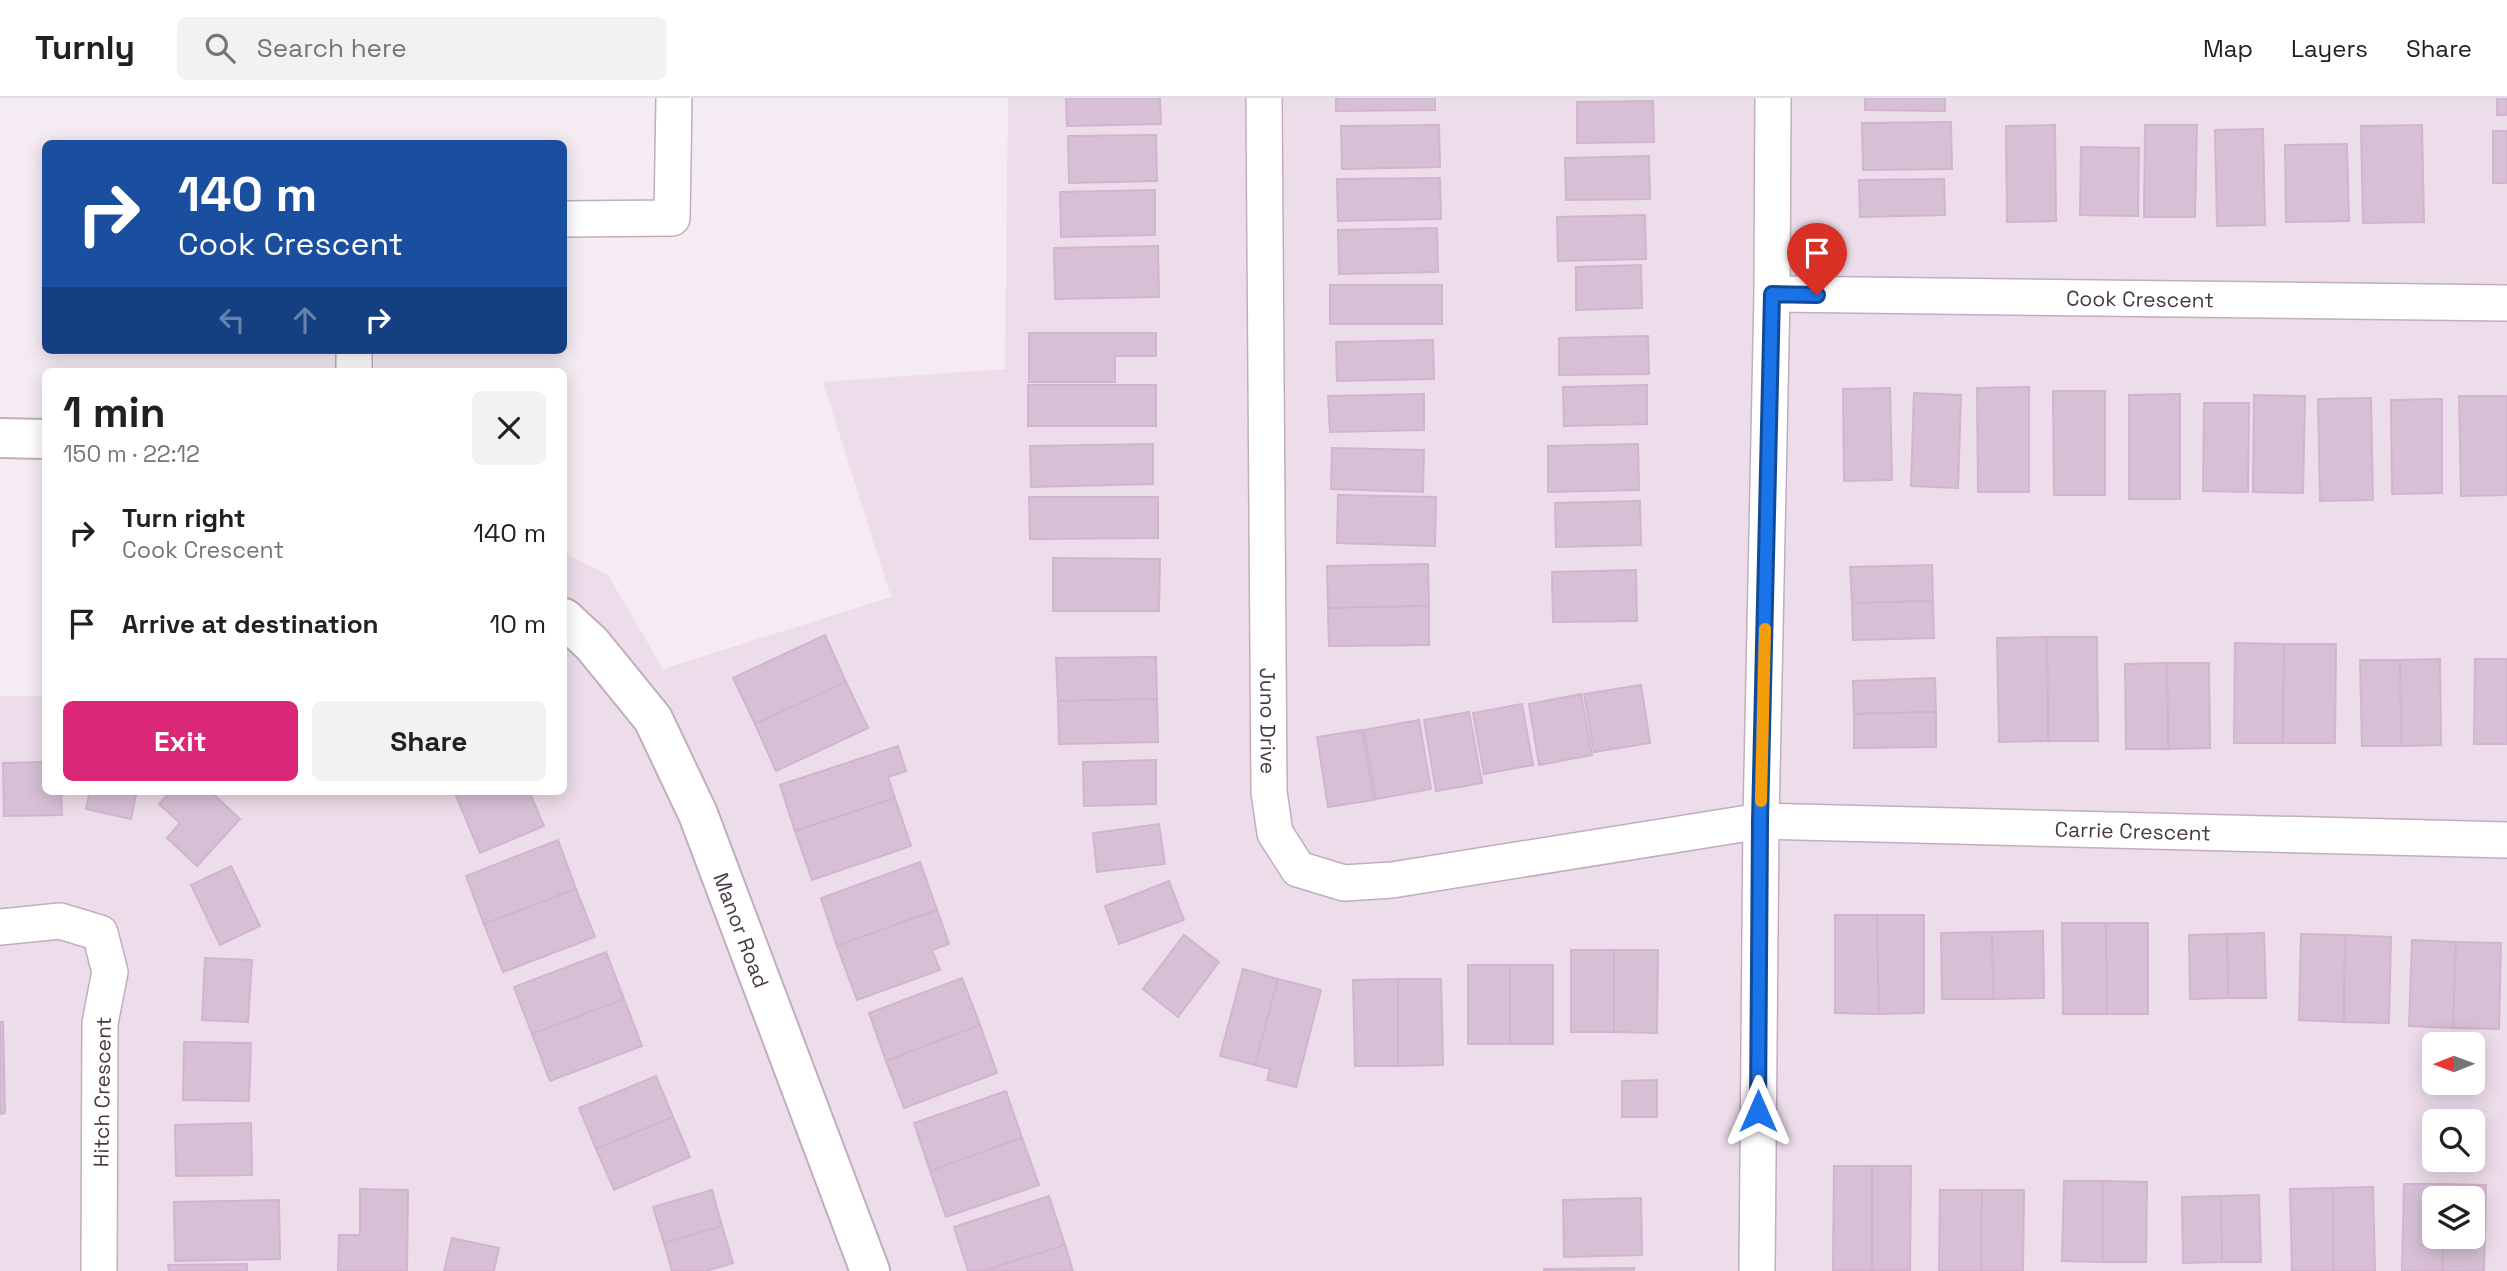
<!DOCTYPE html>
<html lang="en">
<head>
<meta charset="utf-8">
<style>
  body { margin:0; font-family:"Space Grotesk",sans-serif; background:#f2f2f2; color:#202124; height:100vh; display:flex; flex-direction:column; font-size:26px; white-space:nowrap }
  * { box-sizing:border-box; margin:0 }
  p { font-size:23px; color:#757577 }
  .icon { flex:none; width:38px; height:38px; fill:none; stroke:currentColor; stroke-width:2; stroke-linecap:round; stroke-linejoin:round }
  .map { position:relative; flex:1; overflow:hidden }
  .panel { position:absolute; left:42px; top:270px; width:525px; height:427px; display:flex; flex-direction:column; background:#fff; border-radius:10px; box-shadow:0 4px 18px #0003 }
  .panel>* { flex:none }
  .banner { position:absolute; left:42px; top:42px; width:525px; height:214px; border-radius:10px; box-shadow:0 4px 18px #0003; background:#1a4fa0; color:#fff; overflow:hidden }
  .needle { width:46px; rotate:269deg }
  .fabs { position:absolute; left:2422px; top:934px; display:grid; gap:14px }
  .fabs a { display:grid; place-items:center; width:63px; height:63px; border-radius:10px; background:#fff; box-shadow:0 4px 18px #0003; font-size:35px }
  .pin { position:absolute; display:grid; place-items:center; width:60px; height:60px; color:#fff; margin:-72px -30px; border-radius:50% 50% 50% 0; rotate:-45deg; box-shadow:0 0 7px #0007 }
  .pin .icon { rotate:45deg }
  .me { position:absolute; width:77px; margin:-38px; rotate:0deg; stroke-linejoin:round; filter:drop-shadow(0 0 5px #0008) }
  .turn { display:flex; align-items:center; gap:24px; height:147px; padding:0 21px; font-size:32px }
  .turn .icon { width:91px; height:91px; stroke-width:2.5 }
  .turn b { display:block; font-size:49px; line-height:60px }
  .lanes { display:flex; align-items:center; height:66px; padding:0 21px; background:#0003; justify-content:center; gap:35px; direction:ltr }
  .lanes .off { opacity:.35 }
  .round { display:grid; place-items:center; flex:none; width:74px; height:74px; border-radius:10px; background:#f2f2f2 }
  .headline { display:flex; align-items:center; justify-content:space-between; height:119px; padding:0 21px }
  h1 { font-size:42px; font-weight:700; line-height:52px }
  .cta { display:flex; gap:14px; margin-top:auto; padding:14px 21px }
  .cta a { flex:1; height:80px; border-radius:10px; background:#db2777; color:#fff; font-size:28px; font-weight:700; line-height:80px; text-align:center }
  .cta a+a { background:#f2f2f2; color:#202124 }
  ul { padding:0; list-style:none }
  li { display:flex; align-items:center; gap:21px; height:91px; padding:0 21px }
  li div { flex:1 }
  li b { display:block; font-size:26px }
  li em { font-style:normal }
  header { display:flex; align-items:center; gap:42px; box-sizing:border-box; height:98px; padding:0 35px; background:#fff; border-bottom:2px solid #e0e0e0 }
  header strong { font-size:33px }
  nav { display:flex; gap:38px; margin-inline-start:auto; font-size:24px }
  .search { width:490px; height:63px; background:#f2f2f2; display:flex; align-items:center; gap:18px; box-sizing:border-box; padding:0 24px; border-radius:10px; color:#757577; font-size:26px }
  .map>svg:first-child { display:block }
  .residential { fill:#edddea; fill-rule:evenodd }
  .building { fill:#d7c0d5; stroke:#d1b4cf; stroke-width:2 }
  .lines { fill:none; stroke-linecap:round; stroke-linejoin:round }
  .minor-casing { stroke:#c1adbe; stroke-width:38 }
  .tertiary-casing { stroke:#c1adbe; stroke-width:42 }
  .minor { stroke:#fff; stroke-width:35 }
  .tertiary { stroke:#fff; stroke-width:38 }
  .route-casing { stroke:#114b97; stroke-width:18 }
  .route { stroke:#1a73e8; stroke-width:12 }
  .slow { stroke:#f59e0b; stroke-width:12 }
  .labels { text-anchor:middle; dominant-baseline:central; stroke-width:7; stroke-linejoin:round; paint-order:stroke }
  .street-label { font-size:21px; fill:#493948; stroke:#fff }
</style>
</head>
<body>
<header>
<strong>Turnly</strong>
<div class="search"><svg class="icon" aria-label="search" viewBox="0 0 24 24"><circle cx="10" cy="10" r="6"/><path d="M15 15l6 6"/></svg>Search here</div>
<nav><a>Map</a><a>Layers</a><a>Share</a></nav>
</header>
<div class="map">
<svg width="2507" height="1173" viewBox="0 0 2507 1173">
  <rect width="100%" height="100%" fill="#f5ebf3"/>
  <path class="residential" d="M1008 0H2507V1173H0V598H45L46 693H564V455L608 477 663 571 891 499 823 284 1005 271ZM2434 947H2473V985H2434ZM2434 1024H2473V1062H2434ZM2434 1101H2473V1139H2434Z"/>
  <g class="building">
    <path d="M1066 0H1160L1161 26 1067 28Z"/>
    <path d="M1336 0H1435V12L1336 13Z"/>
    <path d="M1865 0H1945V13L1865 12Z"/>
    <rect x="2497" y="0" width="10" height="17"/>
    <path d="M1653 3 1654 44 1577 45V4Z"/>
    <path d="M1951 24 1952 71 1863 72 1862 25Z"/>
    <path d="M1439 27 1440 69 1342 71 1341 28Z"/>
    <path d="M2055 27 2056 123 2007 124 2006 28Z"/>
    <path d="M2145 27H2197L2195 119H2144Z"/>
    <path d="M2422 27 2424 124 2363 125 2361 28Z"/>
    <path d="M2263 31 2265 127 2217 128 2215 32Z"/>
    <rect x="2493" y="33" width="14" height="52"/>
    <path d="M1156 37 1157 83 1069 85 1068 38Z"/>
    <path d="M2347 46 2349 123 2286 124 2285 47Z"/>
    <path d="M2081 49 2139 50 2138 118 2080 117Z"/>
    <path d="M1649 58 1650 101 1566 102 1565 60Z"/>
    <path d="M1440 80 1441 121 1338 123 1337 81Z"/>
    <path d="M1944 81 1945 117 1860 119 1859 82Z"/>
    <path d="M1155 92V137L1061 139 1060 94Z"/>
    <path d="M1645 117 1646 161 1558 163 1557 119Z"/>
    <path d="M1437 130 1438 174 1339 176 1338 132Z"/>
    <path d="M1158 148 1159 199 1055 201 1054 150Z"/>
    <path d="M1641 167 1642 210 1576 212V169Z"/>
    <rect x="1330" y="187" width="112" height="39"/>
    <path d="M1029 235H1156V258H1115V284H1029Z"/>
    <path d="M1648 238 1649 276 1559 277V240Z"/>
    <path d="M1433 242 1434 281 1337 283 1336 244Z"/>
    <rect x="1028" y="287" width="128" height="41"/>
    <path d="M1647 287V326L1564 328 1563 289Z"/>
    <path d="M2029 289V394H1978L1977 290Z"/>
    <path d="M1890 290 1892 382 1844 383 1843 291Z"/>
    <path d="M2053 293H2105V397H2054Z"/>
    <path d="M1914 295 1961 297 1958 390 1911 388Z"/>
    <path d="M1424 296V332L1330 334 1328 298Z"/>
    <path d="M2180 296V401H2129V297Z"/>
    <path d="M2254 297 2305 298 2303 395 2253 394Z"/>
    <path d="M2459 298H2507V397L2461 398Z"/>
    <path d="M2371 300 2373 402 2320 403 2318 301Z"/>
    <path d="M2442 301V395L2392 396 2391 302Z"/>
    <path d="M2204 305H2249L2248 394 2203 393Z"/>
    <path d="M1153 346V386L1031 389 1030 348Z"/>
    <path d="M1638 346 1639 392 1548 394V348Z"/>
    <path d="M1332 350 1424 352 1423 394 1331 391Z"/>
    <path d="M1338 397 1436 399 1435 448 1337 445Z"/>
    <path d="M1029 399H1158V440L1030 441Z"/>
    <path d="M1640 403 1641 447 1556 449 1555 405Z"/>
    <path d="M1053 460 1160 461 1159 513H1053Z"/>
    <path d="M1428 466 1429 508 1328 510 1327 468Z"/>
    <path d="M1932 467 1933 503 1852 505 1850 469Z"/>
    <path d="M1636 472 1637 523 1553 524 1552 474Z"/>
    <path d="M1933 503 1934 540 1853 542 1852 505Z"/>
    <path d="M1429 508V547L1329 548 1328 510Z"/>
    <path d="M825 537 846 584 755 626 733 580Z"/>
    <path d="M2047 539H2097L2098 643H2048Z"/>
    <path d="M2047 539 2048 643 1999 644 1997 540Z"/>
    <path d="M2235 545 2284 546 2283 645H2234Z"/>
    <path d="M2284 546H2336L2335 645H2283Z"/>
    <path d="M1156 559 1157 601 1058 603 1056 560Z"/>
    <path d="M2440 561 2441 647 2401 648 2400 562Z"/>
    <path d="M2475 561H2507V646H2474Z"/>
    <path d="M2360 562H2400L2401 648H2362Z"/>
    <path d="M2167 565H2209L2210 650 2168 651Z"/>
    <path d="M2167 565 2168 651H2126L2125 566Z"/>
    <path d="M1935 580 1936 614 1854 616 1853 583Z"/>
    <path d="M846 584 868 630 776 673 755 626Z"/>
    <path d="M1641 587 1650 645 1594 654 1584 596Z"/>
    <path d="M1581 596 1592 657 1539 667 1529 606Z"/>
    <path d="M1157 601 1158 644 1059 646 1058 603Z"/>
    <path d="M1522 606 1533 667 1484 676 1473 615Z"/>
    <path d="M1469 614 1482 685 1436 693 1424 622Z"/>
    <path d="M1936 614V649L1854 650V616Z"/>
    <path d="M1419 622 1431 691 1376 701 1364 632Z"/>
    <path d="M1362 632 1374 702 1328 709 1317 639Z"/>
    <path d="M898 648 906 673 888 679 895 700 795 733 780 687Z"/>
    <path d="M1156 662V706L1084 708 1083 664Z"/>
    <path d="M46 664V693H61L62 717 4 718 3 665Z"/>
    <path d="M90 693H137L131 721 86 711Z"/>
    <path d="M171 693H210L240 721 197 768 167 740 180 725 159 706Z"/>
    <path d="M454 693H529L544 728 480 755Z"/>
    <path d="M895 700 911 748 812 782 795 733Z"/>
    <path d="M1159 726 1165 766 1097 774 1093 735Z"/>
    <path d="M558 742 576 791 484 826 466 778Z"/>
    <path d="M920 764 937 812 837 848 821 800Z"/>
    <path d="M231 768 260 828 220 847 191 787Z"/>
    <path d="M1169 783 1184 822 1119 846 1105 808Z"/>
    <path d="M576 791 595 839 503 874 484 826Z"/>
    <path d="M937 812 949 846 932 852 940 872 857 902 837 848Z"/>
    <path d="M1835 817H1877L1879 916 1835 915Z"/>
    <path d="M1877 817H1924V915L1879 916Z"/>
    <path d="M2062 825H2106L2107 916H2063Z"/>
    <path d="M2106 825H2148V916H2107Z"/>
    <path d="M2043 833 2044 900 1993 901 1992 834Z"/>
    <path d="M1992 834 1993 901H1942L1941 835Z"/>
    <path d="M2264 835 2266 900H2228L2227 836Z"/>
    <path d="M2227 836 2228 900 2190 901 2189 837Z"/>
    <path d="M2301 836 2345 837 2344 924 2299 922Z"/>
    <path d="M1184 837 1219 864 1178 919 1143 891Z"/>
    <path d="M2345 837 2391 839 2389 925 2344 924Z"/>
    <path d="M2412 842 2456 844 2453 930 2409 928Z"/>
    <path d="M2456 844 2501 845 2499 931 2453 930Z"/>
    <rect x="1571" y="852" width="43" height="82"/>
    <path d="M1614 852H1658L1657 935 1614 934Z"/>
    <path d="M606 854 624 901 532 936 514 889Z"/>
    <path d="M205 860 252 862 248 924 202 922Z"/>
    <rect x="1468" y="867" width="42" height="79"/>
    <rect x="1510" y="867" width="43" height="79"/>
    <path d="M1243 871 1278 881 1255 967 1220 958Z"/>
    <path d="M962 880 980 927 886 963 869 915Z"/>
    <path d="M1278 881 1321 892 1296 989 1267 982 1270 971 1255 967Z"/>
    <path d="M1398 881H1441L1443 967 1398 968Z"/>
    <path d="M1398 881V968H1355L1353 882Z"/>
    <path d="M624 901 642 948 550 983 532 936Z"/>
    <path d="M0 924H3L5 1015 0 1016Z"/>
    <path d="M980 927 997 975 904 1010 886 963Z"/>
    <path d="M184 944 251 945 249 1003 183 1002Z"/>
    <path d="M656 978 673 1019 596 1051 579 1010Z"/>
    <path d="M1657 982V1019H1622V983Z"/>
    <path d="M1006 993 1022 1040 930 1073 914 1025Z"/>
    <path d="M673 1019 690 1059 614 1092 596 1051Z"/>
    <path d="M251 1025 252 1077 176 1078 175 1027Z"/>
    <path d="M1022 1040 1039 1087 946 1119 930 1073Z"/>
    <path d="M1834 1068H1872V1172H1833Z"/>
    <path d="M1872 1068H1911L1910 1172H1872Z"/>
    <path d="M2064 1083H2103V1164L2062 1163Z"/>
    <path d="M2103 1083 2147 1084 2146 1164H2103Z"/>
    <path d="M2404 1086H2445L2444 1101H2434V1139H2443V1173H2402Z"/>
    <path d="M2445 1086 2486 1087 2484 1173H2443V1139H2473V1101H2444Z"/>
    <path d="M2373 1089 2375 1173H2333V1090Z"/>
    <path d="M2333 1090V1173H2292L2290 1091Z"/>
    <path d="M360 1091 408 1092 407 1173H338L339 1137H360Z"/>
    <path d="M712 1092 722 1128 664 1145 653 1109Z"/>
    <path d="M1940 1092H1982L1981 1173H1939Z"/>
    <path d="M1982 1092H2024L2023 1173H1981Z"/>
    <path d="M2259 1097 2261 1164H2222L2221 1098Z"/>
    <path d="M1049 1098 1065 1147 983 1173H968L954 1129Z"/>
    <path d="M2221 1098 2222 1164 2183 1165 2182 1099Z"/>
    <path d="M1641 1100 1642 1157 1564 1159 1563 1102Z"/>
    <path d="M279 1102 280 1161 175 1163 174 1104Z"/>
    <path d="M722 1128 733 1165 706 1173H672L664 1145Z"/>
    <path d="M452 1140 499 1150 494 1173H444Z"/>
    <path d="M1065 1147 1073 1173H983Z"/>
    <path d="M247 1166V1173H169L168 1167Z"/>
    <path d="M1634 1170V1173H1544V1171Z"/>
  </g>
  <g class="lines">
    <defs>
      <g id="minor">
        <path id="s1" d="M1264 0 1269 694 1275 735 1298 771 1344 785 1392 782 1761 723 2507 742"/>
        <path d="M564 121 672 120 674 0"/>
        <path id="s2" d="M1772 196 2507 205"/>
        <path d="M354 252V273"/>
        <path d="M0 829 60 823 100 835 110 874 100 925 99 1173"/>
        <path d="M1757 1173 1761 723 1772 196 1773 0"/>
      </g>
      <g id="tertiary">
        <path d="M0 340 46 341"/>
        <path id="s3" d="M564 520 592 546 653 621 698 716 870 1173"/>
      </g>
    </defs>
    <use href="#minor" class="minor-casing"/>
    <use href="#tertiary" class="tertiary-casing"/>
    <use href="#minor" class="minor"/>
    <use href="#tertiary" class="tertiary"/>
  </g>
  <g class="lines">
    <defs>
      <path id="route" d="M1758 1013 1760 723 1772 196 1817 197"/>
    </defs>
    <use href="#route" class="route-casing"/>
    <use href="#route" class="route"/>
    <path class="slow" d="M1761 703 1765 531"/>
  </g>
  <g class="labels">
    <g class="street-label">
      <text stroke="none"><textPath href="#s2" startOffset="368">Cook Crescent</textPath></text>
      <text stroke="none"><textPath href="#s1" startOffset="623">Juno Drive</textPath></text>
      <text stroke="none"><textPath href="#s1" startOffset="1620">Carrie Crescent</textPath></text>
      <text stroke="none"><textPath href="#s3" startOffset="364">Manor Road</textPath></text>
      <text transform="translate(102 994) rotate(-89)">Hitch Crescent</text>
    </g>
  </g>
</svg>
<div class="fabs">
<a><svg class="needle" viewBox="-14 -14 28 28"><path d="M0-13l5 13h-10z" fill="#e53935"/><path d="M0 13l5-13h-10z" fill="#757577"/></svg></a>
<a><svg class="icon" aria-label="search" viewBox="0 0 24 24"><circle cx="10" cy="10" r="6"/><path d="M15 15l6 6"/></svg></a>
<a><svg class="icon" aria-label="layers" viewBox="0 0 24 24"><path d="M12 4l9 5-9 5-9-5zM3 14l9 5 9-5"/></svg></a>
</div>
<div class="pin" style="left:1817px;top:197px;background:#d93025"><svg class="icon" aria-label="arrive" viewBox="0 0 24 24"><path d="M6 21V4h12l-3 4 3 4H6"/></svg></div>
<svg class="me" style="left:1758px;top:1013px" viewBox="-20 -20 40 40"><path d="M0-17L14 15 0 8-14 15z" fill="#1a73e8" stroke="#fff" stroke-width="4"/></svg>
<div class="banner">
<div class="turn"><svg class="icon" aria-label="right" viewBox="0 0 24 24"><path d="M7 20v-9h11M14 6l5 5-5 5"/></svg><div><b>140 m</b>Cook Crescent</div></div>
<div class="lanes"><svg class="icon off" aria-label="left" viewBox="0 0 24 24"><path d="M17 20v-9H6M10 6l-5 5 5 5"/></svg><svg class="icon off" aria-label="ahead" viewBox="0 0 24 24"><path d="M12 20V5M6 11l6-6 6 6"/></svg><svg class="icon" aria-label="right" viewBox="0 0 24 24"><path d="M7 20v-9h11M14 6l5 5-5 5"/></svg></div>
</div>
<section class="panel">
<div class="headline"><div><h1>1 min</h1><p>150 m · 22:12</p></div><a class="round"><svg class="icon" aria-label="close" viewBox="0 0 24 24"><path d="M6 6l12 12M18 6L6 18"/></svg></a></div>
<ul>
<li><svg class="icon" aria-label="right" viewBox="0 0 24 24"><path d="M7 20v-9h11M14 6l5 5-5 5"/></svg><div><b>Turn right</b><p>Cook Crescent</p></div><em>140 m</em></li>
<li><svg class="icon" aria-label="arrive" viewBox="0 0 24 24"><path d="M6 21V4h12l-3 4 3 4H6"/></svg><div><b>Arrive at destination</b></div><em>10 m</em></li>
</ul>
<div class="cta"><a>Exit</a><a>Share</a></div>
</section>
</div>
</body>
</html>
